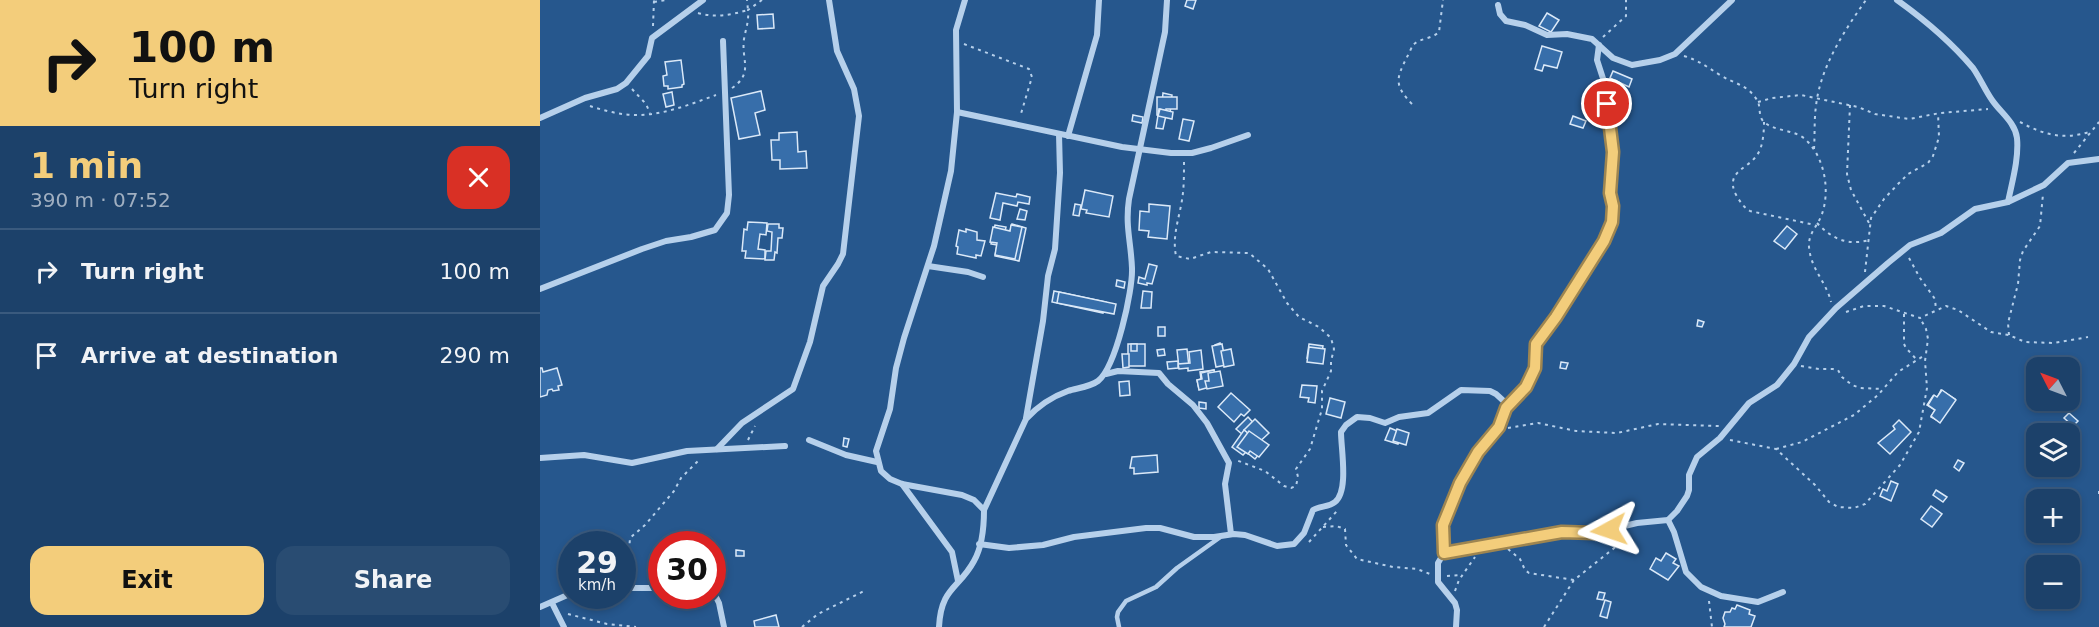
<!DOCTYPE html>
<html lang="en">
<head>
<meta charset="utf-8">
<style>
  body { margin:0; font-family:"DejaVu Sans",sans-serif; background:#294c72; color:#f1f3f6; height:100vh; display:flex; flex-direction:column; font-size:22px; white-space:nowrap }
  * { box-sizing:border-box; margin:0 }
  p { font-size:20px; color:#a0afc1 }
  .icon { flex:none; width:33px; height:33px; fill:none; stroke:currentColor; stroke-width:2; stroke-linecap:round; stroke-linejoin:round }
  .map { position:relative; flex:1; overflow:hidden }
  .details { display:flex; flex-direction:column; background:#1c416a; width:540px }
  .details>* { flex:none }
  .guide { background:#f3cd7b; color:#111; overflow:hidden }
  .needle { width:39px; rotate:312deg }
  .tools { position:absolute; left:1486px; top:357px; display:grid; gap:12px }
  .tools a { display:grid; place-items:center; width:54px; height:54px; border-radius:12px; background:#1c416a; box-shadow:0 3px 9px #0003,0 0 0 2px #3a5a7e; font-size:30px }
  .speed { position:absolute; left:18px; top:531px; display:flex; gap:12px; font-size:30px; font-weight:700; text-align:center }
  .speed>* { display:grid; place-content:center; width:78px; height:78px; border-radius:50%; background:#1c416a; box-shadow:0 3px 9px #0003,0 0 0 2px #3a5a7e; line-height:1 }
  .speed small { font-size:15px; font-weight:400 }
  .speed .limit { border:9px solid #d22; background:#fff; color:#111 }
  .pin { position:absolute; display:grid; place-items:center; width:51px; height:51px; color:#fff; margin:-26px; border:3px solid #fff; border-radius:50%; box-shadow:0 2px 6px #0007 }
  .me { position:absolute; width:66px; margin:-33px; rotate:265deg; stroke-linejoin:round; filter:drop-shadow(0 0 4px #0008) }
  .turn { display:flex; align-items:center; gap:21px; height:126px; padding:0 30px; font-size:27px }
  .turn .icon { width:78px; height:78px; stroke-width:2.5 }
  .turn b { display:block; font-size:42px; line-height:51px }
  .round { display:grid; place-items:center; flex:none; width:63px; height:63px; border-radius:18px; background:#294c72 }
  .overview { display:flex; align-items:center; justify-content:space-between; height:102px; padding:0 30px }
  h1 { font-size:36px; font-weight:600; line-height:45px; color:#f3cd7b }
  .action { display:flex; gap:12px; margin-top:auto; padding:12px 30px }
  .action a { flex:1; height:69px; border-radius:18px; background:#f3cd7b; color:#111; font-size:24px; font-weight:600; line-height:69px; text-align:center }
  .action a+a { background:#294c72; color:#f1f3f6 }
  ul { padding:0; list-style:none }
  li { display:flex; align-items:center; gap:18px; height:84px; padding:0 30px; border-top:2px solid #3a5a7e }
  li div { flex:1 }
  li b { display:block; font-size:22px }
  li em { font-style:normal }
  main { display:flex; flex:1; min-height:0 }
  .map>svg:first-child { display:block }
  .building { fill:#376eaa; stroke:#dbe9f8; stroke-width:1.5 }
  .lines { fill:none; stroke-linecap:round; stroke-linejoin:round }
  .path { stroke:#b6d0eb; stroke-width:2; stroke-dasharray:3 4.5; stroke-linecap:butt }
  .service { stroke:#b6d0eb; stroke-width:4.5 }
  .minor { stroke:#b6d0eb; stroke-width:6 }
  .route-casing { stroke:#9e8550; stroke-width:15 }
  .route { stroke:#f3cd7b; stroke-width:10 }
</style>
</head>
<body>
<main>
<section class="details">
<div class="guide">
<div class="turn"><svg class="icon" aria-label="right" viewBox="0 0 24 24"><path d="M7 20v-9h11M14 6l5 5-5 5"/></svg><div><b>100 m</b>Turn right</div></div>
</div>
<div class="overview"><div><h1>1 min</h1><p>390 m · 07:52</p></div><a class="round" style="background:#d93025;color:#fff"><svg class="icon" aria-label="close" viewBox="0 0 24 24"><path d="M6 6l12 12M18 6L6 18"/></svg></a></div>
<ul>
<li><svg class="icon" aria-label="right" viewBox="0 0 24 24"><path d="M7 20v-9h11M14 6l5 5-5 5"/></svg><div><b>Turn right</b></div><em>100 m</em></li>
<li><svg class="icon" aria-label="arrive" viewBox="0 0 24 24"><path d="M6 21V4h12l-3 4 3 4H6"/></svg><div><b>Arrive at destination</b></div><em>290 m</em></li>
</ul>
<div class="action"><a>Exit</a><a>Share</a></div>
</section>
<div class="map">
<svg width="1559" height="627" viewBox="0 0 1559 627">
  <rect width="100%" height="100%" fill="#26578d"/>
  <g class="building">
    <path d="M647 0H656L653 9 645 6Z"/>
    <path d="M1007 13 1019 20 1011 32 999 26Z"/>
    <path d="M233 14 234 28 218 29 217 15Z"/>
    <path d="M1002 46 1022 52 1017 68 1004 65 1002 71 995 69Z"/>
    <path d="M141 60 144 84 142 85V87L128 89V86H124L123 76 127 75 125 62Z"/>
    <path d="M1073 71 1092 79 1089 87 1070 78Z"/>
    <path d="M221 91 225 110 215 113 220 135 199 139 191 98Z"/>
    <path d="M132 92 134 105 126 107 123 94Z"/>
    <path d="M623 93 632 95 630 114 621 113Z"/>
    <path d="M617 97H637V109H626V115H617Z"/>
    <path d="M619 109 627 111 623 129 616 128Z"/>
    <path d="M620 109 633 112 632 119 618 116Z"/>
    <path d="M593 115 603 117 602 123 592 121Z"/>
    <path d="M1033 116 1046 121 1043 128 1030 124Z"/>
    <path d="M643 119 654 121 649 141 639 139Z"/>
    <path d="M257 132 258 152 266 151 267 168 240 169V160H232L231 140H239V133Z"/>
    <path d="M545 190 573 196 569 217 546 213 547 210 541 209Z"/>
    <path d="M456 193 476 197 477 194 490 197 489 204 478 202 477 206 463 203 460 220 450 218Z"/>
    <path d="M535 204 541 205 539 216 533 215Z"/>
    <path d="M609 204 630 206 627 239 608 237 609 231 599 230 600 211 609 212Z"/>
    <path d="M480 209 487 211 485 220 477 219Z"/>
    <path d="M208 222 227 223 226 235 220 234 218 249 225 250V259L205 258 206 251H202L204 229 207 230Z"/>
    <path d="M228 224H239V228H243L242 238H238L237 253 235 252 234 260H225L226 251H231L232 232 227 231Z"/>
    <path d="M472 224 486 228 479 261 455 256 457 245 451 244 455 225 466 227 465 231H470Z"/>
    <path d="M471 225 482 227 475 259 455 255 457 243 450 242 453 227 470 231Z"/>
    <path d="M1247 226 1257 234 1245 249 1234 241Z"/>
    <path d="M426 229 437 232V240L445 241 441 256 436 255V258L417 254 418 247 416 246 419 230 426 232Z"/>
    <path d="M609 264 617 266 612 284 607 283V285L598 283 599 277 605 279Z"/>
    <path d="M577 280 585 282 584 288 576 286Z"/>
    <path d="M514 291 566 302 563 313 512 302Z"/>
    <path d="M603 291 612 292 611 308H601Z"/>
    <path d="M519 292 576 304 574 314 517 303Z"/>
    <path d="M1158 320 1164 322 1162 327 1157 326Z"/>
    <rect x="618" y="327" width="7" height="9"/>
    <path d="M680 343 685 364 677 366 673 349 676 348 675 345Z"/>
    <rect x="588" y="344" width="17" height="22"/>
    <rect x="591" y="344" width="6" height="7"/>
    <path d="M682 344 686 365 676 367 672 346Z"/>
    <path d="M769 344 783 346 781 360 767 358Z"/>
    <path d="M769 347 785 349 783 364 767 362Z"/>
    <path d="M624 349 625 355 618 356 617 350Z"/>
    <path d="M647 349 649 367 639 368 637 350Z"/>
    <path d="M691 349 694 365 684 367 681 351Z"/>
    <path d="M661 350 663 369 648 371V368L639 369 638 364 650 363 649 352Z"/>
    <path d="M582 354H589V367L583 368Z"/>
    <path d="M638 361V368L628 369 627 362Z"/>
    <path d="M1021 362 1028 363 1026 369 1020 368Z"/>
    <path d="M1497 364 1500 368H1497V376L1491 382 1485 376Z"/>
    <path d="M0 368H2L3 372 17 368 22 385 18 386 19 390 13 391 12 389 8 390 7 395 0 397Z"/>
    <path d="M674 370 676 386 659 389 657 380 661 379 660 372Z"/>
    <path d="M674 370 677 385 659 390 657 380 662 379 661 373Z"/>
    <path d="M680 371 683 386 667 389 665 381H669L668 373Z"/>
    <path d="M589 381 590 395 580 396 579 382Z"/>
    <path d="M762 385 777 386 775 403 768 402 769 398 760 397Z"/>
    <path d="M1401 390 1415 399 1400 422 1391 417 1395 410 1387 405 1393 396 1397 398Z"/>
    <path d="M1402 390 1416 400 1400 423 1391 416 1395 410 1388 405 1394 395 1397 397Z"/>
    <path d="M691 393 710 410 704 416 701 414 694 422 678 407Z"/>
    <path d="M790 398 805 402 801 418 786 414Z"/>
    <path d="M659 402 666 403V409L659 408Z"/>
    <path d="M1529 413 1538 421 1533 426 1524 418Z"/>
    <path d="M708 417 723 433 710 447 701 437 703 435 696 429Z"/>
    <path d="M715 419 729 433 715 446 708 438 710 435 704 430Z"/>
    <path d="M1359 420 1371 432 1350 454 1338 443 1355 429 1353 426Z"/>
    <path d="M850 428 862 433 858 444 845 440Z"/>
    <path d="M857 429 869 433 866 445 853 441Z"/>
    <path d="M704 430 725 447 715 459 706 452 703 455 692 447Z"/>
    <path d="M709 431 729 445 719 457 710 451 708 454 697 447Z"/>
    <path d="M304 438 309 439 307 447 303 446Z"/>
    <path d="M617 455 618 472 594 474V468H590L592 457Z"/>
    <path d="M1418 460 1424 463 1419 471 1414 467Z"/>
    <path d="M1351 481 1358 484 1351 501 1340 496 1343 489 1347 491Z"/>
    <path d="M1396 490 1407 497 1403 502 1393 495Z"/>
    <path d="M1391 506 1402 514 1392 527 1381 519Z"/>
    <path d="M196 550 204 551V556H196Z"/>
    <path d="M1126 553 1136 559 1133 563 1139 566 1128 580 1110 569 1116 558 1121 561Z"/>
    <path d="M1059 592 1065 593 1063 600 1057 599Z"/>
    <path d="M1065 600 1071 602 1067 618 1060 616Z"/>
    <path d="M1197 605 1210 610 1209 614 1215 616 1211 627H1184L1185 624 1183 618 1185 612H1190L1192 608 1195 609Z"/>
    <path d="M236 615 239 627H215L214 621Z"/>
  </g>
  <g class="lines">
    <g class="path">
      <path d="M114 2 126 0"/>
      <path d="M158 13C175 18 191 15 208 10L207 0"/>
      <path d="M113 26 114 0"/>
      <path d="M1063 37 1086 16V0"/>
      <path d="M424 44 489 69 492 77 480 117"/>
      <path d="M1144 56C1158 60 1167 67 1180 75 1194 84 1207 84 1217 100 1221 106 1218 115 1223 121 1235 133 1256 128 1268 142 1285 160 1290 191 1282 214 1278 226 1268 233 1269 247 1271 270 1286 281 1291 302"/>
      <path d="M192 88C214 73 201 60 204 39 206 28 209 21 208 10L222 0"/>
      <path d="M92 89 106 104 110 113"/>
      <path d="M1218 102 1232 98 1261 95 1318 107 1335 114 1369 119 1400 113 1448 109"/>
      <path d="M872 104C854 85 856 79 867 57 869 54 871 48 873 45 880 38 892 39 899 32L903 0"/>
      <path d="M1310 105 1307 174 1311 190 1329 223"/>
      <path d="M50 106C65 111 81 115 97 115 124 115 151 104 176 95"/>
      <path d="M1224 122C1224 132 1223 147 1217 155 1208 169 1186 171 1195 193 1199 200 1203 207 1210 211L1275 225"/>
      <path d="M1480 122C1504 135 1523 140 1549 132"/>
      <path d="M1274 149C1275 135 1274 120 1276 106 1280 68 1304 31 1326 0"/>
      <path d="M1534 153 1559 122"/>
      <path d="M644 162C644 175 644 188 642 200 639 219 632 236 636 256L650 259 671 252 709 253 728 269 747 303 759 317 779 327 791 338 794 349 791 361V371L782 391V409L770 449 756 469 758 477 756 486 751 488 744 486 725 471 696 460"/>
      <path d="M1277 223C1292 239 1308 246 1329 240"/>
      <path d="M1369 258 1380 278 1395 299 1396 310"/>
      <path d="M1325 272 1331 218 1344 199 1359 183 1368 174 1388 163 1393 156 1399 137 1398 113"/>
      <path d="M1306 312 1324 306H1344L1380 318 1406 306 1418 310 1451 332 1469 335 1485 342 1514 343 1548 337"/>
      <path d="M1364 314V344L1366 348 1377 360"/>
      <path d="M1469 335 1468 323 1478 284 1480 260 1483 251 1500 226 1503 194"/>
      <path d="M1261 366 1279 369H1293L1298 370 1302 377 1312 385 1320 388 1343 389"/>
      <path d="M968 428 998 423 1036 431 1077 433 1118 424 1179 426"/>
      <path d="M208 440 215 426"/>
      <path d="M1190 440 1236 449 1275 485 1289 502 1298 507 1314 508 1325 504 1360 465 1379 432 1387 388 1385 361 1388 339 1386 329 1380 318"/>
      <path d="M1236 449 1262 442 1314 415 1338 395 1358 372 1385 355"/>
      <path d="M1559 491V498"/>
      <path d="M783 527 796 526 805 529 806 545 817 559 853 567 877 569 890 574"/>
      <path d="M769 542 797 511"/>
      <path d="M968 549 980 559 985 570 989 573 1034 580"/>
      <path d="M82 564 89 551 90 538 105 525 134 491 141 478 159 460"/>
      <path d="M907 576 922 575"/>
      <path d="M915 591 919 580 935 557"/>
      <path d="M1169 601 1172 627"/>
      <path d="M28 614 67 624 96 627"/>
      <path d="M262 627 278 614 324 591"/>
      <path d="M1004 627 1034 580 1078 545 1087 535"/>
    </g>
    <path class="service" d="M579 627 577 617 578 612 586 601 616 587 637 568 679 538"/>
    <g class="minor">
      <path d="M1357 0C1385 20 1411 42 1433 68 1440 78 1445 90 1452 100 1460 112 1475 122 1477 138 1479 159 1472 182 1468 202"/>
      <path d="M958 5 960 14 966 21 985 25 1007 35 1027 34 1052 39 1073 58 1092 65 1120 60 1135 54 1192 0"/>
      <path d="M417 112 582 147 631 153H652L671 148 708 135"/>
      <path d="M0 118 45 98 77 89 86 83 108 56 112 38 163 0"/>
      <path d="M528 136 557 35 559 0"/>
      <path d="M388 266 428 272 443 277"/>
      <path d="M0 289 102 249 126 241 151 237 175 230 187 213 189 195 183 41"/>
      <path d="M566 374 578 371 619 373 628 384 653 405 667 423 689 463 685 484 691 534"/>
      <path d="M486 418 503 321 508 276 515 249 520 173 519 134"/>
      <path d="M269 440 306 455 337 462"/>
      <path d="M177 449 202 423 253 389 270 342 283 286 298 264 303 254 319 116 314 89 297 51 289 0"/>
      <path d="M0 458 44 455 92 463 147 451 245 446"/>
      <path d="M362 484 412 552 418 581"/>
      <path d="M444 510 486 419C498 406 511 397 528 391 537 388 550 387 558 381 576 367 593 290 592 268 591 242 585 226 589 199L625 32 627 0"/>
      <path d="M1128 520 1134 532 1146 572 1161 587 1181 596 1218 602 1243 592"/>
      <path d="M439 544 469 548 503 545 534 537 606 528H620L654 537H674L694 534 705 535 737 546 754 544 764 533 773 510C780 506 789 507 795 502 809 491 801 449 801 432L806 425 817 417 830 418 845 423 859 417 888 413 921 390 950 391 956 394 968 405"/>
      <path d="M904 553 903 525 920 483 938 452 961 424 966 408 986 387 995 368 996 344 1016 317 1063 241 1072 222 1073 206 1070 193 1073 152 1067 116 1069 97 1057 60 1059 45"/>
      <path d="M82 588H122"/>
      <path d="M172 589 179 603 184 627"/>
      <path d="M12 603 24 627"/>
      <path d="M0 607 32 593"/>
      <path d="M399 627C401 587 419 589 434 561 442 547 444 526 444 510L434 500 422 495 362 484 350 479 341 471 336 451 350 409 356 368 364 338 394 246 411 171 417 112 416 30 425 0"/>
      <path d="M916 627 917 610 915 603 898 582V563L904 553 1022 532 1055 533 1097 523 1128 520 1137 511 1147 496 1149 490V475L1157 457 1180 438 1209 403 1237 385 1254 364 1269 337 1296 308 1348 263 1370 245 1401 233 1435 209 1468 202 1504 185 1528 163 1559 159"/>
    </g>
  </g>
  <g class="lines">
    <defs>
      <path id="route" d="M1067 104 1073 152 1070 193 1073 206 1072 222 1064 241 1016 317 996 344 995 368 986 387 966 408 959 427 938 452 920 483 903 525 904 553 1022 532 1055 533 1069 530"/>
    </defs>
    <use href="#route" class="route-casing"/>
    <use href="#route" class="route"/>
  </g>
</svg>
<div class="tools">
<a><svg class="needle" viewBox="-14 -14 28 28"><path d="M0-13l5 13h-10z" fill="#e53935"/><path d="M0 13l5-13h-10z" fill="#a0afc1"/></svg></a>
<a><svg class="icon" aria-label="layers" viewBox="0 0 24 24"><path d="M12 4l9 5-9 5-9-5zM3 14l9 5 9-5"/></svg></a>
<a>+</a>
<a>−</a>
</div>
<div class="speed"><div>29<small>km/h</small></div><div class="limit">30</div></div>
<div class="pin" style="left:1067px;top:104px;background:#d93025"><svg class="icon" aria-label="arrive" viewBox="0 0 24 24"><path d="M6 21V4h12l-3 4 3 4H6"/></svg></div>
<svg class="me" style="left:1069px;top:530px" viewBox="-20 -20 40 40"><path d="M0-17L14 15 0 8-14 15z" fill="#f3cd7b" stroke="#fff" stroke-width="4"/></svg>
</div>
</main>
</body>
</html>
